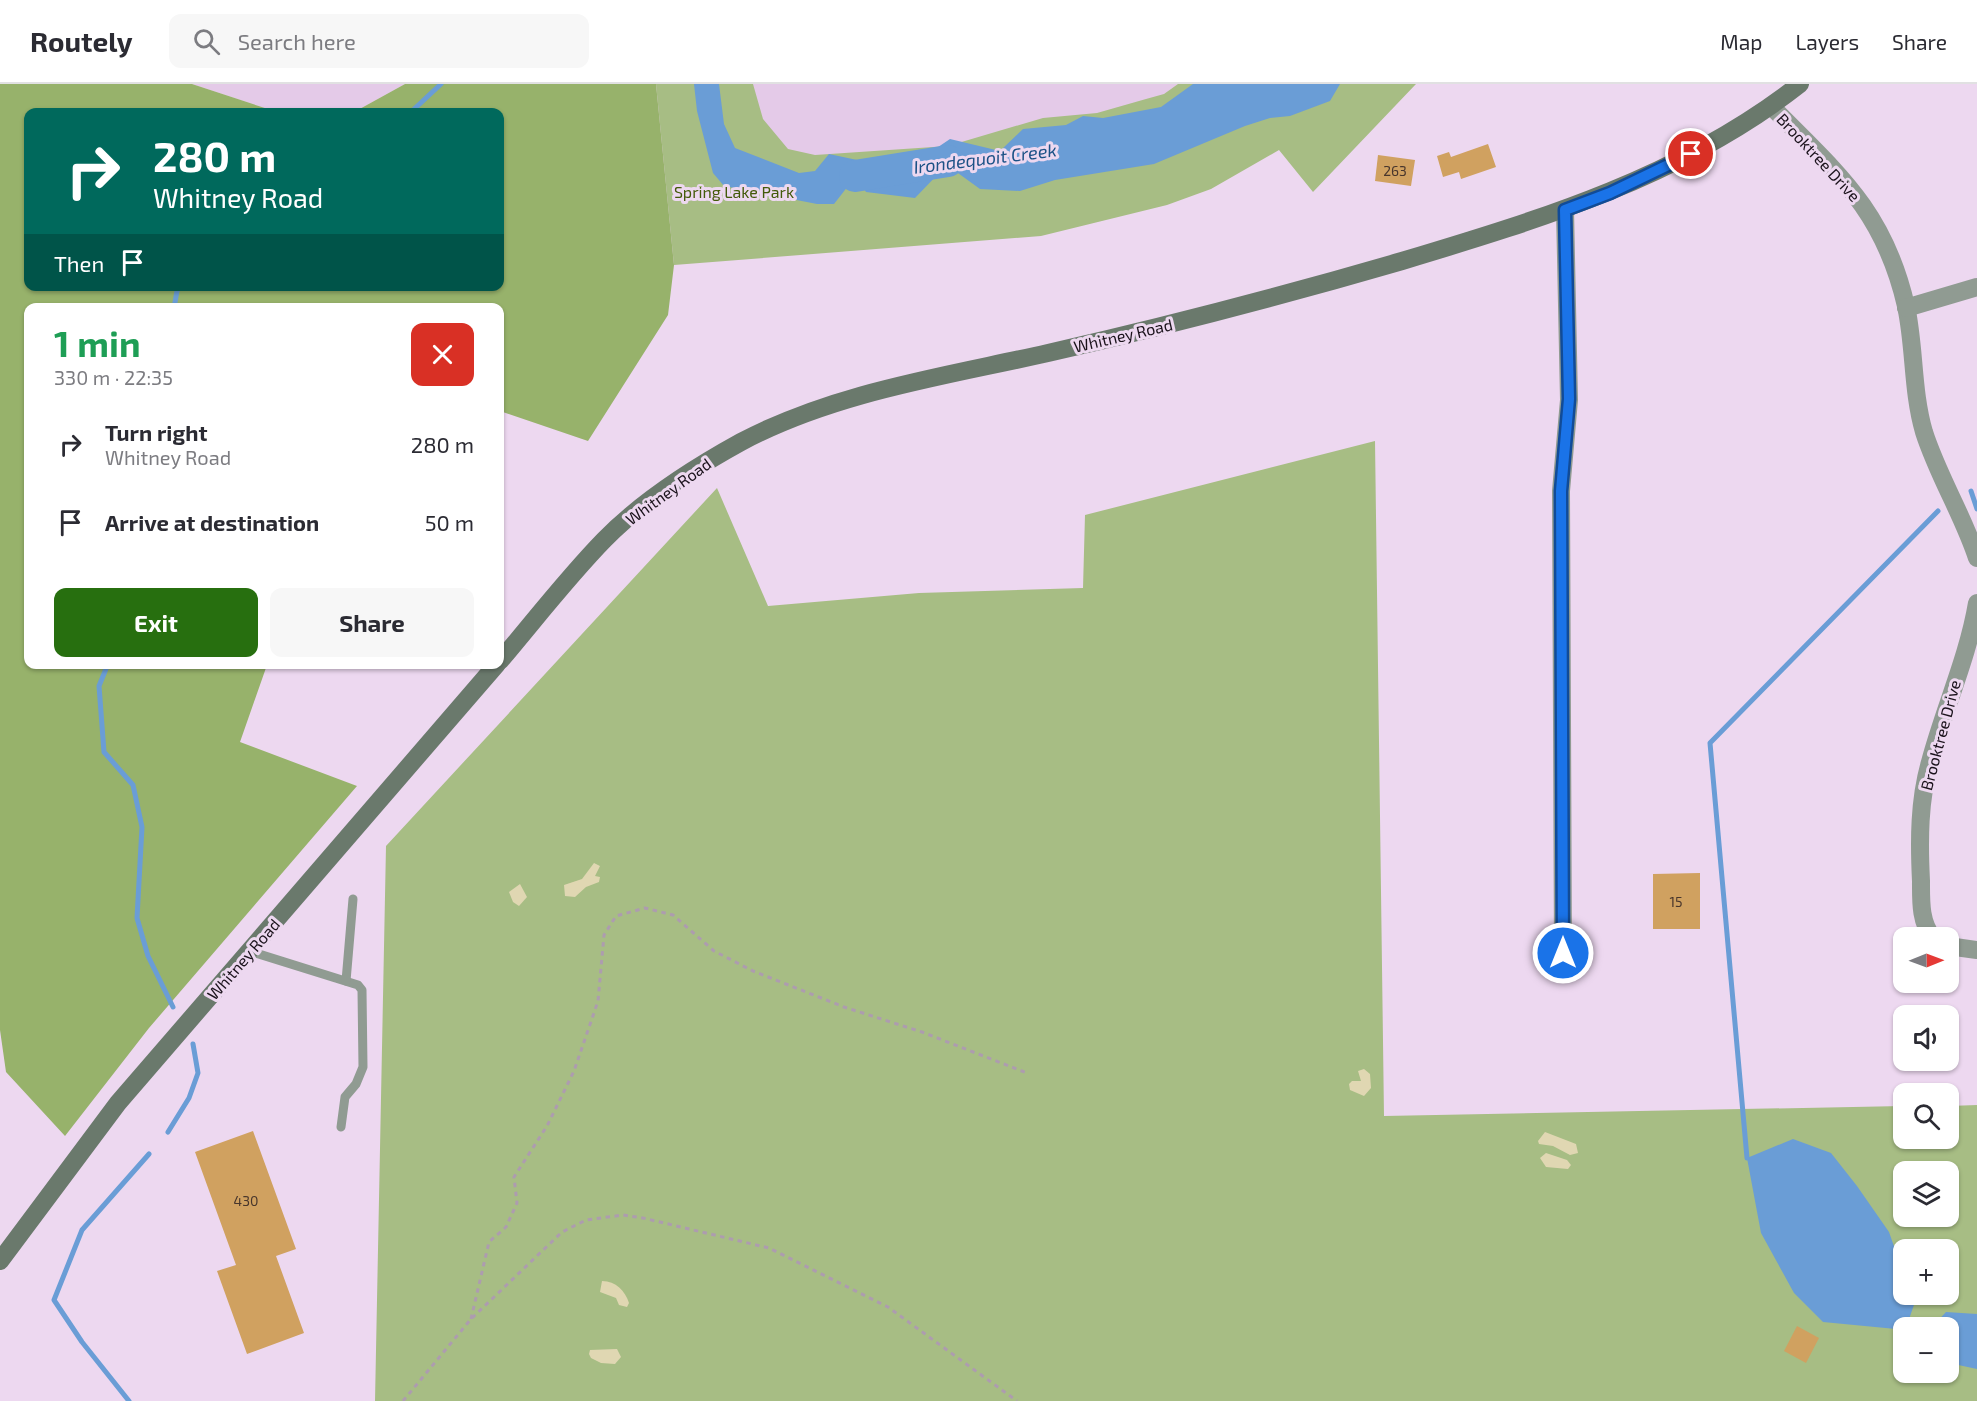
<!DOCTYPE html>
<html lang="en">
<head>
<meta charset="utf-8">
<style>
  body { margin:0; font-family:"Exo 2",sans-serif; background:#f7f7f7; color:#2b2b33; height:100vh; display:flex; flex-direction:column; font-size:22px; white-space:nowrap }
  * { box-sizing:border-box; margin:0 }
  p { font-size:20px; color:#7c7c81 }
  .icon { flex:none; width:33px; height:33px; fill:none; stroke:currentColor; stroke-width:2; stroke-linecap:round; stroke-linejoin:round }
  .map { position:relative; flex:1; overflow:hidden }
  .drawer { position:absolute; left:24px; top:219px; width:480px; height:366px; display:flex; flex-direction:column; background:#fff; border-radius:12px; box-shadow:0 2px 4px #0004 }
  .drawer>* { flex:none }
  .hud { position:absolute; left:24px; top:24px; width:480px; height:183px; border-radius:12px; box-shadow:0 2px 4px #0004; background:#00695c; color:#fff; overflow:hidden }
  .needle { width:39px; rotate:89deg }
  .controls { position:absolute; left:1893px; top:843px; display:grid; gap:12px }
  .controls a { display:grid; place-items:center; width:66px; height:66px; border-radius:12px; background:#fff; box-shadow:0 2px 4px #0004; font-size:30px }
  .pin { position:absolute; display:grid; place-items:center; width:51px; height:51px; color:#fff; margin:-26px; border:3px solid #fff; border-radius:50%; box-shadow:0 2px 6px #0007 }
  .me { position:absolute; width:66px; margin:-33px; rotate:0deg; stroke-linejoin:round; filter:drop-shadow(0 0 4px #0008) }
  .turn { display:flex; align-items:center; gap:21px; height:126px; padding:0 30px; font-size:27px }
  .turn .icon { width:78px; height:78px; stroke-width:2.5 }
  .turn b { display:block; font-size:42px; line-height:51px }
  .then { display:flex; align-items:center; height:57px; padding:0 30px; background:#0003; gap:12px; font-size:22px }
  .round { display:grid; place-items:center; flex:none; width:63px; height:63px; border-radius:12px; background:#f7f7f7 }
  .head { display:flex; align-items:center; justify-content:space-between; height:102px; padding:0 30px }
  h1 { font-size:36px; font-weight:700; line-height:45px; color:#1e9e55 }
  .primary-button { display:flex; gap:12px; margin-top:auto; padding:12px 30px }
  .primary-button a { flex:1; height:69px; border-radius:12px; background:#276f0f; color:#fff; font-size:24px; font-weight:700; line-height:69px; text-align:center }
  .primary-button a+a { background:#f7f7f7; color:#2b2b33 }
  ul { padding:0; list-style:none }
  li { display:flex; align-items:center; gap:18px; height:78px; padding:0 30px }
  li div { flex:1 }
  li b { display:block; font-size:22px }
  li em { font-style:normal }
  header { display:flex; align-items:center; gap:36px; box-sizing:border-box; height:84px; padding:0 30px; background:#fff; border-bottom:2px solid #e1e1e2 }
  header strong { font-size:28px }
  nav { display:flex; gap:33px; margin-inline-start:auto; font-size:21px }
  .search { width:420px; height:54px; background:#f7f7f7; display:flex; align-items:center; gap:15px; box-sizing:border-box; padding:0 21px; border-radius:12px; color:#7c7c81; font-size:22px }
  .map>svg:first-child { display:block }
  .built { fill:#e4cae8 }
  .green { fill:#a7bd84; fill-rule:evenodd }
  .forest { fill:#97b26b; fill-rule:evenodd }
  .sand { fill:#e0d7b2 }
  .water { fill:#6a9dd6 }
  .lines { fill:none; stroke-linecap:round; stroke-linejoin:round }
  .stream { stroke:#6a9dd6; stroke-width:5 }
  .river { stroke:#6a9dd6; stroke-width:32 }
  .building { fill:#d0a160 }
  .path { stroke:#ad9caf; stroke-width:3; stroke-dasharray:4.5 4.5; stroke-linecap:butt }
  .lane { stroke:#909b92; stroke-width:9 }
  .street { stroke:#909b92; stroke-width:18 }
  .secondary { stroke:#6a796c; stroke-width:18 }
  .route-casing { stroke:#114b97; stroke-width:15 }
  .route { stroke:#1a73e8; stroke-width:10 }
  .labels { text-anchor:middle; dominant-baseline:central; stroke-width:6; stroke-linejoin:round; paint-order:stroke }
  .number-label { font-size:14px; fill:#48362c }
  .street-label { font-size:16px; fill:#1a121b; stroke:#edd8f0 }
  .park-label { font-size:16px; fill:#435a09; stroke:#edd8f0 }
  .water-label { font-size:18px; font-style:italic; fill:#1b5186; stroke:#edd8f0 }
</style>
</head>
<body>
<header>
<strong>Routely</strong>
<div class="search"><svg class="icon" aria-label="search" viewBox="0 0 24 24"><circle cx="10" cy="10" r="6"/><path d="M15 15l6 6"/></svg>Search here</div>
<nav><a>Map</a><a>Layers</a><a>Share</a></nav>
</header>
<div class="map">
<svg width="1977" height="1317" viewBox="0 0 1977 1317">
  <rect width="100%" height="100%" fill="#edd8f0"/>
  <g class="built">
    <path d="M192 0H405L356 27 271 26Z"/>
    <path d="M719 0H1193L1176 13 921 73 799 89Z"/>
  </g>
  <g class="green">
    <path d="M656 0H753L763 35 788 65 815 71 948 62 1043 34 1097 29 1146 15 1164 10 1178 0H1416L1313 108 1279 66 1211 105 1167 121 1041 152 674 181Z"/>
    <path d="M1375 357 1384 1032 1903 1022 1904 1054H1948L1949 1022 1977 1021V1317H375L386 762 717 404 768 522 919 509 1083 504 1085 431ZM1904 1088H1948V1132H1904ZM1904 1166H1948V1210H1904ZM1904 1244H1948V1288H1904Z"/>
  </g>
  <path class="forest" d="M0 0H192L271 26 356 27 405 0H656L674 181 668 231 588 357 500 327V224H28V580L267 581 240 658 357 702 149 944 65 1052 6 988 0 946ZM28 28H500V202H28Z"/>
  <g class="sand">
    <path d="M594 779 600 782 595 792 600 793 599 798 586 803 575 813 565 812 564 801 582 795Z"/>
    <path d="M520 800 527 813 519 822 513 818 509 808Z"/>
    <path d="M1364 985 1370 990 1371 1004 1364 1012 1350 1006 1349 1000 1352 997H1361L1358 987Z"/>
    <path d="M1545 1048 1576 1060 1578 1069 1570 1071 1553 1062 1539 1060 1538 1057Z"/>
    <path d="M1546 1069 1567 1076 1571 1081 1568 1085 1546 1083 1540 1074Z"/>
    <path d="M602 1197C616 1197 625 1207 629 1219L627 1223 619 1221 616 1214 600 1208Z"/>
    <path d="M617 1265 621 1273 615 1280 601 1279 591 1274 589 1270 590 1266Z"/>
  </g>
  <g class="water">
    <path d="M694 0H719L724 40 735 64 799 89 815 87 829 70 904 86 950 55 1000 67 1023 45 1066 41 1083 32 1103 34 1161 23 1193 0H1340L1330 17 1290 32 1270 34 1245 42 1154 80 1055 96 1020 107 980 105 951 84 940 88 915 114 866 108 859 97H852L834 120H817L724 102 713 89 697 27Z"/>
    <path d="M1793 1055 1831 1069 1857 1102 1889 1148 1903 1188 1904 1210 1912 1211 1915 1218 1908 1238 1896 1245 1823 1238 1794 1209 1761 1149 1747 1074Z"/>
    <path d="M1946 1228 1977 1230V1285L1949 1279 1948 1244 1932 1243Z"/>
  </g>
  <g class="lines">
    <g class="stream">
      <path d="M411 28 441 0"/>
      <path d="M174 224 177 207 181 202"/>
      <path d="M1971 407 1977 425"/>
      <path d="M108 580 99 602 104 668 133 701 142 743 137 834 148 872 173 923"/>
      <path d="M168 1048 189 1014 198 989 193 960"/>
      <path d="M1747 1074 1710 659 1938 427"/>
      <path d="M1908 1238 1923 1244"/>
      <path d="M129 1317 82 1258 54 1216 82 1146 149 1070"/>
    </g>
    <path class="river" d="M855 92 948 77"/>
  </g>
  <g class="building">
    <path d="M1488 60 1496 83 1461 95 1459 88 1443 93 1437 72 1449 68 1451 73Z"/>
    <path d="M1378 71 1415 76 1411 102 1375 97Z"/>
    <path d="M1700 789V845H1653V790Z"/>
    <path d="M253 1047 296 1165 276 1172 304 1249 247 1270 217 1187 236 1181 195 1068Z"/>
    <path d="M1797 1242 1819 1254 1806 1279 1784 1267Z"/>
  </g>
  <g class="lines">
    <g class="path">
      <path d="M471 1235 489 1158 506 1143 517 1119 514 1093 547 1042 574 987 598 917 604 851 616 832 645 824 673 831 714 867 753 887 844 923 922 948 1027 989"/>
      <path d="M403 1317 471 1235 562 1148 586 1136 623 1131 643 1134 769 1164 888 1223 1017 1317"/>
    </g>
    <g class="lane">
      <path d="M249 867 358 901 362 906 363 983 356 1000 345 1013 341 1043"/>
      <path d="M346 897 353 815"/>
    </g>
    <g class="street">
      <path d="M1771 22C1837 89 1884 126 1906 222 1915 264 1912 307 1924 348 1938 392 1963 431 1977 474"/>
      <path d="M1906 224 1977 203"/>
      <path d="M1933 854C1920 838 1921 817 1921 797 1919 757 1919 716 1930 678 1944 625 1968 573 1977 519"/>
      <path d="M1948 862 1977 866"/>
      <path d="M1563 869 1561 407 1569 316 1565 126"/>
    </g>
    <g class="secondary">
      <path d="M500 577C534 537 567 494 604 456 643 416 692 385 741 358 835 308 946 292 1048 269 1167 242 1285 211 1402 177 1542 135 1683 92 1800 0"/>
      <path d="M0 1177 118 1019 497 580"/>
    </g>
  </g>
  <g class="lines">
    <defs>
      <path id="route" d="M1563 869 1561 407 1569 315 1565 126 1610 109 1691 70"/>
    </defs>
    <use href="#route" class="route-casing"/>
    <use href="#route" class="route"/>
  </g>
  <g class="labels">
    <g class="number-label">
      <text x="1395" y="86">263</text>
      <text x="1676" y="817">15</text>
      <text x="246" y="1116">430</text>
    </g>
    <g class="street-label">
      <text transform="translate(1819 73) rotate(47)">Brooktree Drive</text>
      <text transform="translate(1123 251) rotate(-13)">Whitney Road</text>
      <text transform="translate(668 407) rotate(-36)">Whitney Road</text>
      <text transform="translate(1940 651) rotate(-75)">Brooktree Drive</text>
      <text transform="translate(243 875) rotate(-49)">Whitney Road</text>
    </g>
    <g class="park-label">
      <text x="734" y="107">Spring Lake Park</text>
    </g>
    <g class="water-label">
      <text transform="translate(985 74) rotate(-7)">Irondequoit Creek</text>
    </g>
  </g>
</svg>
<div class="controls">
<a><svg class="needle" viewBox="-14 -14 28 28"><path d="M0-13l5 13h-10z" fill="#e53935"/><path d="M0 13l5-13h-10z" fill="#7c7c81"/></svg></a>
<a><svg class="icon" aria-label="sound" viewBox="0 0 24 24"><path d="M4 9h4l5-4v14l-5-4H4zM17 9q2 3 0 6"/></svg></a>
<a><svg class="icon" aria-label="search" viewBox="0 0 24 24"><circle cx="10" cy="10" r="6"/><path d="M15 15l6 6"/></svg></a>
<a><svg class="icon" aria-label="layers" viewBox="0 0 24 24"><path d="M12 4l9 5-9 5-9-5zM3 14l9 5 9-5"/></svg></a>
<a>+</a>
<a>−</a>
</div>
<div class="pin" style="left:1691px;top:70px;background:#d93025"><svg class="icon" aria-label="arrive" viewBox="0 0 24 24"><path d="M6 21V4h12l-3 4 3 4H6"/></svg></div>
<svg class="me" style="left:1563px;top:869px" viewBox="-20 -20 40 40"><circle r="17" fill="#1a73e8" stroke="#fff" stroke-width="3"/><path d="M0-11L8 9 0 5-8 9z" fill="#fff"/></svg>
<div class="hud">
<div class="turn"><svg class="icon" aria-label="right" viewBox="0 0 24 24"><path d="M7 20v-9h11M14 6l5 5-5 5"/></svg><div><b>280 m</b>Whitney Road</div></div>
<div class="then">Then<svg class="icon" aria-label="arrive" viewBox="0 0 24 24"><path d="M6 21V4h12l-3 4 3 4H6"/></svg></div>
</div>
<section class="drawer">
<div class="head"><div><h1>1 min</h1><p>330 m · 22:35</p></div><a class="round" style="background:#d93025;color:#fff"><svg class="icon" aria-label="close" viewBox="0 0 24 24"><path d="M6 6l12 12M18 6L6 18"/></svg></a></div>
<ul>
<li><svg class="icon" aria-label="right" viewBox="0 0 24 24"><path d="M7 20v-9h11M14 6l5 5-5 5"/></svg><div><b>Turn right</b><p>Whitney Road</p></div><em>280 m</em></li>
<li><svg class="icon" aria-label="arrive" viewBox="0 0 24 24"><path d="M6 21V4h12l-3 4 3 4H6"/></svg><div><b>Arrive at destination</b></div><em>50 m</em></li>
</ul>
<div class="primary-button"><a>Exit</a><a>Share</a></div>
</section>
</div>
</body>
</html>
